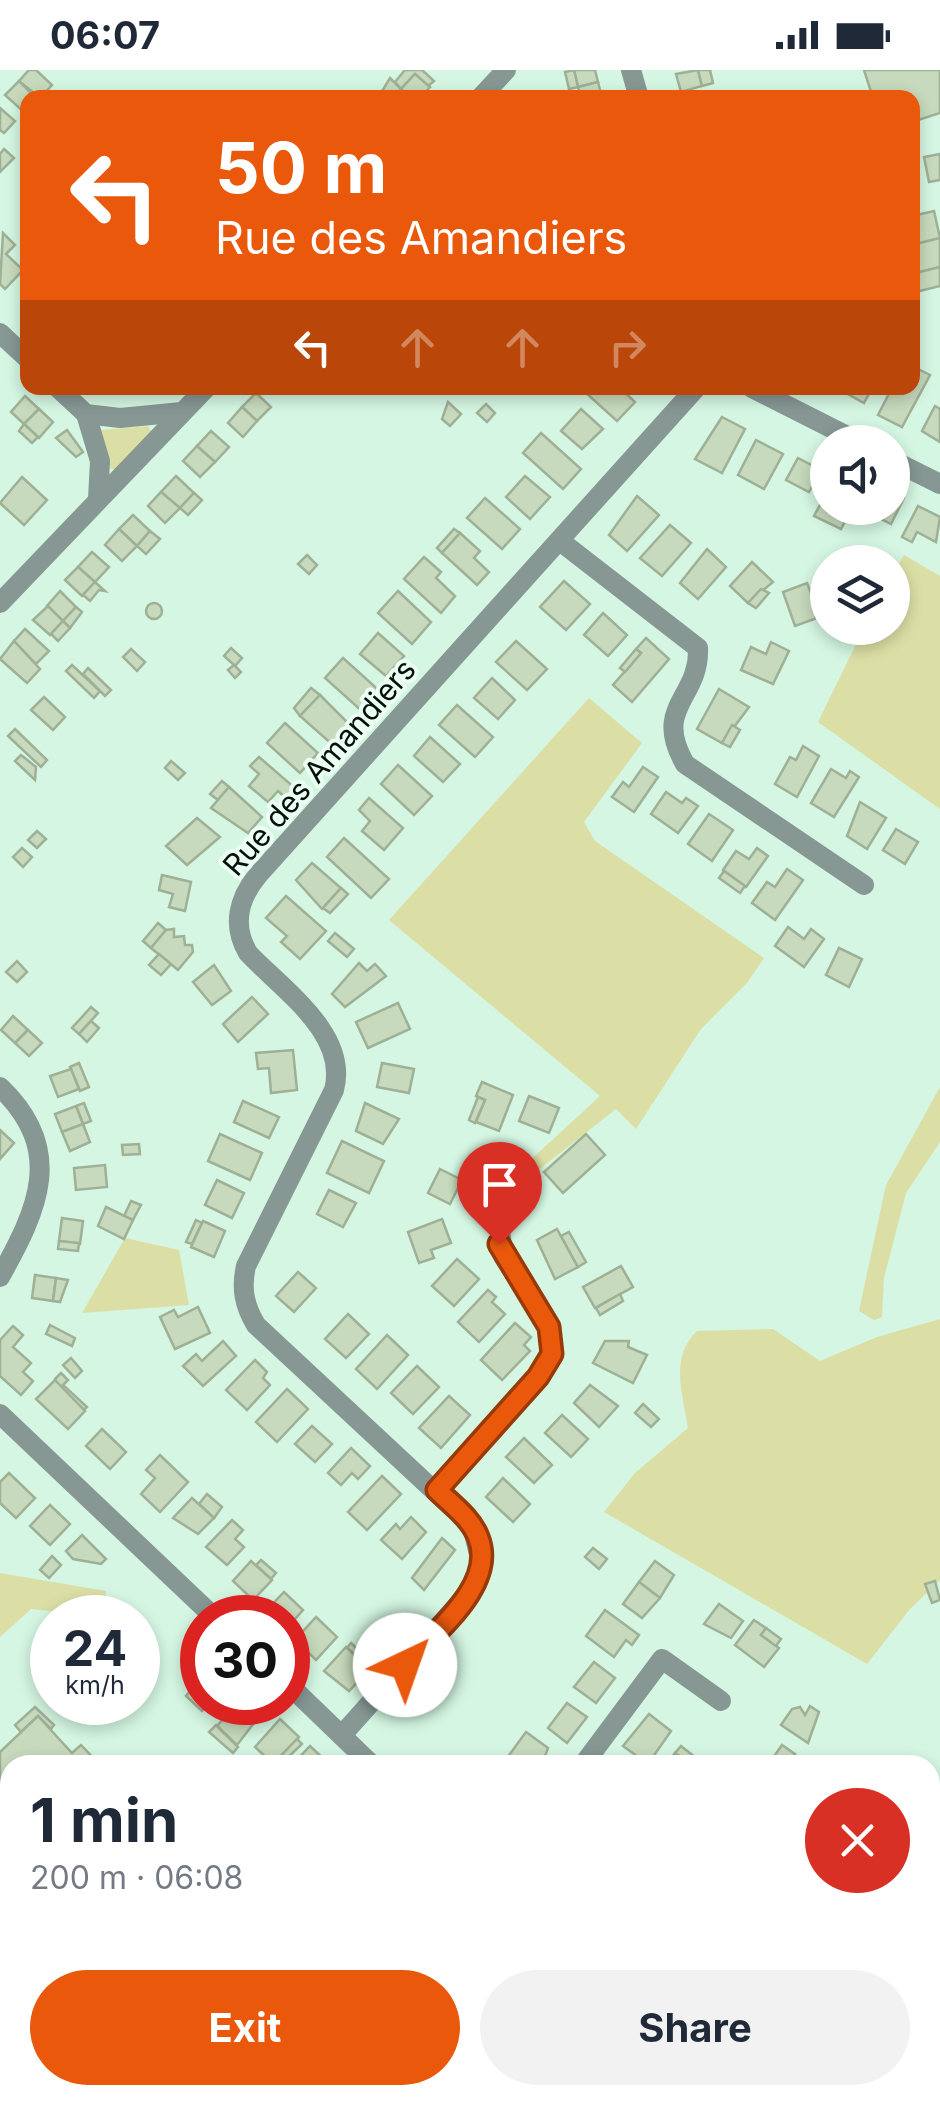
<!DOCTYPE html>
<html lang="en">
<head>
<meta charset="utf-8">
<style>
  body { margin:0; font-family:Inter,sans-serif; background:#f2f2f3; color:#1f2937; height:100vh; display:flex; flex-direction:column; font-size:38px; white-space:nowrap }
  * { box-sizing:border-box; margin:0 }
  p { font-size:32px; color:#747a83 }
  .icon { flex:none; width:55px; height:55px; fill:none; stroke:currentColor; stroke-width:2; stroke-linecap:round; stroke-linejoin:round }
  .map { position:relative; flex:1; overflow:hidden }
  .panel { position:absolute; left:0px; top:1685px; width:940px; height:350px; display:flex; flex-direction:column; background:#fff; border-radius:30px 30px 0 0; box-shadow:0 5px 15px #0003 }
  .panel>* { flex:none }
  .banner { position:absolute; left:20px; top:20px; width:900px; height:305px; border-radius:20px; box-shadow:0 5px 15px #0003; background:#ea580c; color:#fff; overflow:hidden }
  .fabs { position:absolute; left:810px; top:355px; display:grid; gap:20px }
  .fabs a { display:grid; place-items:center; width:100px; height:100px; border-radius:50%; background:#fff; box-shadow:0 5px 15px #0003; font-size:50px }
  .speed { position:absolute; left:30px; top:1525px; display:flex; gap:20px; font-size:50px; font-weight:700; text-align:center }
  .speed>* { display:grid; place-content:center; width:130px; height:130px; border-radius:50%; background:#fff; box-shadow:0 5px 15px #0003; line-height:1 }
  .speed small { font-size:25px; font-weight:400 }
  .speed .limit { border:15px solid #d22; background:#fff; color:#111 }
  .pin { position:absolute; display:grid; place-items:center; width:85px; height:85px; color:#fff; margin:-102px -42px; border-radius:50% 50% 50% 0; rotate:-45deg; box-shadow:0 0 10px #0007 }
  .pin .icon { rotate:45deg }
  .me { position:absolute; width:110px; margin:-55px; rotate:42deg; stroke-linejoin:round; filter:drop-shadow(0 0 8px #0008) }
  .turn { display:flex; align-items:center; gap:35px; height:210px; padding:0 30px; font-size:45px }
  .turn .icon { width:130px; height:130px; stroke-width:2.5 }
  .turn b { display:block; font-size:70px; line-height:85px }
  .lanes { display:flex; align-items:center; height:95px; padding:0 30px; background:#0003; justify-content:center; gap:50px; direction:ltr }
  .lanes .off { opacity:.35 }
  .round { display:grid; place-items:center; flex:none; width:105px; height:105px; border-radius:52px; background:#f2f2f3 }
  .headline { display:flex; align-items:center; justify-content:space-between; height:170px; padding:0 30px }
  h1 { font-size:60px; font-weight:700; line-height:75px }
  .primary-button { display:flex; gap:20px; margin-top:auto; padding:20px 30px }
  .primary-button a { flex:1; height:115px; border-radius:60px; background:#ea580c; color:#fff; font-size:40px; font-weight:700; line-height:115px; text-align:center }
  .primary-button a+a { background:#f2f2f3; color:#1f2937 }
  .status { display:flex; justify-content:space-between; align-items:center; height:70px; padding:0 50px; background:#fff; direction:ltr }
  .status svg { height:28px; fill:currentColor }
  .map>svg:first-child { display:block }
  .green { fill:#dcdfa5 }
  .building { fill:#c7dabd; stroke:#9eb095; stroke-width:2.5 }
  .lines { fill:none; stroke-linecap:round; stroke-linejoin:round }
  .minor { stroke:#869794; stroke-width:20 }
  .route-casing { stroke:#983908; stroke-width:25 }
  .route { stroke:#ea580c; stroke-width:18 }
  .labels { text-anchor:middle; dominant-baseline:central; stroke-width:8; stroke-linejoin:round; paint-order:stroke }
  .street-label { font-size:30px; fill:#05100a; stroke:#ebfff3 }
</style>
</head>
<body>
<div class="status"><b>06:07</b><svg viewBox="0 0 49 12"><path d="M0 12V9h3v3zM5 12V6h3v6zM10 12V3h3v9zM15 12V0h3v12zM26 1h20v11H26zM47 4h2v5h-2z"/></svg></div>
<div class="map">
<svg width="940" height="2035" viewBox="0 0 940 2035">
  <rect width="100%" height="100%" fill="#d4f6e2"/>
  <g class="green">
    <path d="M148 356 152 363 116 400 109 398 101 360Z"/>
    <path d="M904 485 940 506V739L818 652 864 558H892L893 504Z"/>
    <path d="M589 628 642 673 584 752 595 771 764 888 747 913 701 959 636 1059 616 1039 522 1113 514 1105 600 1026 389 850Z"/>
    <path d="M940 1017V1072L906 1123 884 1208 882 1247 874 1250 859 1241 886 1115Z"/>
    <path d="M125 1168 179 1180 189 1235 82 1243Z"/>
    <path d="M940 1249V1510L910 1539 867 1594 604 1442 635 1403 688 1358C683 1324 669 1288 697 1261L773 1259 820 1291 877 1267Z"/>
    <path d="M0 1503 106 1521 103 1547 31 1539 0 1567Z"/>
    <path d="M0 1767 10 1777V1879L0 1890Z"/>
  </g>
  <g class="building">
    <path d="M29 0H36L52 15 40 28 19 11Z"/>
    <path d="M405 0H422L434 11 428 16 415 4 401 19 395 12Z"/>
    <path d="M574 0H595L598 12 578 17Z"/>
    <path d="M574 0 578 17 569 19 565 2Z"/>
    <path d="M698 0 702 16 681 22 676 4Z"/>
    <path d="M698 0H710L713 13 702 16Z"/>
    <path d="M864 0H940V43L912 52V28H873Z"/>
    <path d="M415 4 430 17 420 28H411L401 19Z"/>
    <path d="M390 8 401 19 393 28H378Z"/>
    <path d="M19 11 36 28H28L25 43 5 25Z"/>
    <path d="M598 12 602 28H581L578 17Z"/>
    <path d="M0 38 15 51 4 63 0 60Z"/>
    <path d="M4 79 14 88 0 102V84Z"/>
    <path d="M940 84V110L929 112 924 87Z"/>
    <path d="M934 141 940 168 912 175V146Z"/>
    <path d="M3 163 15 175 6 184 23 200 5 219 0 214Z"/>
    <path d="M940 168V197L912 204V175Z"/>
    <path d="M940 197V216L912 223V204Z"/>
    <path d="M912 296 930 305 902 357 878 345 892 318H912Z"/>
    <path d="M591 318H620L635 332 617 351 586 323Z"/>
    <path d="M837 318H872L864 333Z"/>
    <path d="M256 323 271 337 257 351 242 337Z"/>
    <path d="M25 326 39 339 24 354 11 342Z"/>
    <path d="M448 332 461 344 450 356 442 349Z"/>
    <path d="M486 334 495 343 487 352 477 343Z"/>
    <path d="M935 336 940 339V372L922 361Z"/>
    <path d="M242 337 257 351 243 367 228 353Z"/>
    <path d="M39 339 53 352 39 368 24 354Z"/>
    <path d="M581 339 603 359 582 379 561 361Z"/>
    <path d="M722 347 745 359 722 403 695 389Z"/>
    <path d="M24 354 38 367 32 373 19 361Z"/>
    <path d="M67 360 83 382 76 387 56 368Z"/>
    <path d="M211 361 229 377 215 392 197 376Z"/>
    <path d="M541 363 581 399 563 419 523 383Z"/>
    <path d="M756 370 783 384 764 419 738 405Z"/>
    <path d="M197 376 215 392 200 407 183 391Z"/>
    <path d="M798 388 821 400 809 422 786 410Z"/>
    <path d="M176 406 194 423 180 438 161 422Z"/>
    <path d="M525 406 550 427 530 449 506 427Z"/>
    <path d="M22 407 47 430 24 455 0 433Z"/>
    <path d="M828 420V438H852L841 459 814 446Z"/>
    <path d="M161 422 180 438 165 453 148 436Z"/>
    <path d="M892 422 904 428 891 454 866 441 892 438Z"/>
    <path d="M194 423 202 430 188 445 180 438Z"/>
    <path d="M637 426 659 445 627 481 609 465Z"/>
    <path d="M485 428 520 459 502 479 467 448Z"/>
    <path d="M918 436 940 447 936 472 917 462 912 472 902 467Z"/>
    <path d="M133 445 150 461 137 476 119 459Z"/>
    <path d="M670 455 691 473 662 506 640 488Z"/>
    <path d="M119 459 137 476 122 491 105 475Z"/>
    <path d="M454 459 460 463 442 483 437 478Z"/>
    <path d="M150 461 160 469 146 484 137 476Z"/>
    <path d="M460 463 480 481 474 488 489 502 477 515 442 483Z"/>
    <path d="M707 479 726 497 698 529 680 513Z"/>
    <path d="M92 482 109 497 95 512 78 497Z"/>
    <path d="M307 485 317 495 309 504 298 494Z"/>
    <path d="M424 487 441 502 436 508 455 526 441 543 404 509Z"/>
    <path d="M752 492 773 512 748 533 730 516Z"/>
    <path d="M78 497 95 512 82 526 65 510Z"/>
    <path d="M564 511 590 534 566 560 540 537Z"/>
    <path d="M95 512 105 521 99 520 90 531 83 525Z"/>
    <path d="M807 513 820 547 795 556 783 522Z"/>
    <path d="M761 519 769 523 756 538 748 533Z"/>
    <path d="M60 521 76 537 63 551 47 536Z"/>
    <path d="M398 521 431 552 412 574 378 543Z"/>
    <circle cx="154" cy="541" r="8"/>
    <path d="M48 536 63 551 50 565 33 550Z"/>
    <path d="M76 537 82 542 70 558 63 551Z"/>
    <path d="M603 543 627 565 608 586 584 565Z"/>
    <path d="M63 551 70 558 58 571 51 564Z"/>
    <path d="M25 559 49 581 36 594 14 571Z"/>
    <path d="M378 563 404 586 386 606 360 584Z"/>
    <path d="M646 568 669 589 632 632 613 615 641 583 636 579Z"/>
    <path d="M14 571 40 599 27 613 0 589Z"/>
    <path d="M516 571 547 599 527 620 496 592Z"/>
    <path d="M771 572 789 581 773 614 741 600 751 577 766 584Z"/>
    <path d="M231 578 242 588 235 596 241 602 235 608 228 600 234 595 224 586Z"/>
    <path d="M131 579 145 592 137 601 123 587Z"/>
    <path d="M636 579 641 583 625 602 620 598Z"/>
    <path d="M343 588 382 623 364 643 325 608Z"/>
    <path d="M72 595 100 621 94 628 66 601Z"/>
    <path d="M88 598 111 620 105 626 83 604Z"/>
    <path d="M492 608 515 630 498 649 474 628Z"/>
    <path d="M311 618 320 625 300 646 294 638Z"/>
    <path d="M719 619 749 637 722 673 697 659Z"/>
    <path d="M320 625 351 656 334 676 300 646Z"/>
    <path d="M44 627 65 647 53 660 31 640Z"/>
    <path d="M457 635 493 667 475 687 439 655Z"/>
    <path d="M285 653 318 683 300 703 267 673Z"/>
    <path d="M732 655 740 660 730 677 722 673Z"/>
    <path d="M15 659 47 690 41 697 8 666Z"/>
    <path d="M430 667 460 694 443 712 414 686Z"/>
    <path d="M803 676 819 686 797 727 775 714 790 687 796 690Z"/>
    <path d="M21 685 36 697 35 710 15 691Z"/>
    <path d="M259 687 296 719 287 729 278 721 268 732 249 716 259 704 250 696Z"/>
    <path d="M171 691 185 703 178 710 165 698Z"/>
    <path d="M398 695 432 726 414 745 381 714Z"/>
    <path d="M643 697 658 707 634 742 612 727 623 712 629 717Z"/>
    <path d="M831 699 846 708 850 701 859 707 834 747 811 733Z"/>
    <path d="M222 711 229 717 218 730 210 724Z"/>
    <path d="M229 717 262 747 248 763 211 738Z"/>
    <path d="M666 722 682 733 686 728 698 736 678 763 651 744Z"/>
    <path d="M369 728 403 758 384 780 362 761 370 751 359 740Z"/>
    <path d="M860 732 886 748 867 779 847 766Z"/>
    <path d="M709 744 733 760 712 791 688 774Z"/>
    <path d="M197 748 220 767 187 795 166 776Z"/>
    <path d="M896 759 918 772 905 794 883 780Z"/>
    <path d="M37 761 46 769 37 778 28 770Z"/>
    <path d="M344 768 389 809 371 828 327 787Z"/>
    <path d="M22 778 32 787 23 797 13 787Z"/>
    <path d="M757 778 768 786 746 817 723 800 736 781 749 789Z"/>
    <path d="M312 793 341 818 322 839 296 810Z"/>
    <path d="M787 799 803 810 775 850 752 833 767 812 775 817Z"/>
    <path d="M724 801 745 816 740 823 719 808Z"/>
    <path d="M162 805 191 812 185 841 169 837 173 824 159 820Z"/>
    <path d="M341 818 348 824 330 843 323 838Z"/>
    <path d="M286 826 326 861 300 889 281 872 287 866 266 848Z"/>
    <path d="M158 853 166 860 151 878 143 871Z"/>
    <path d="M788 857 804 869 811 859 824 869 804 897 775 876Z"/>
    <path d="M174 859V867L184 866 185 875H192L193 882 178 900 151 878 166 860Z"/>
    <path d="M335 863 354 879 347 887 328 871Z"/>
    <path d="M839 878 862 889 849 917 826 905Z"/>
    <path d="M159 884 171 894 161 905 149 895Z"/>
    <path d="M17 891 27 902 17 912 6 902Z"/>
    <path d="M359 893 367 901 375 894 386 906 345 937 332 924Z"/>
    <path d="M214 895 231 921 212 935 193 912Z"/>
    <path d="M252 927 268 944 238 972 223 954Z"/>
    <path d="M398 933 410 959 368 978 356 952Z"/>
    <path d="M91 937 98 943 79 964 72 958Z"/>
    <path d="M13 946 28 960 15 973 1 960Z"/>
    <path d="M91 951 99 958 87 972 79 964Z"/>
    <path d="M28 960 42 973 29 986 15 973Z"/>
    <path d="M293 980 297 1020 271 1023 269 998 258 999 256 983Z"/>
    <path d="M79 993 89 1017 80 1021 70 997Z"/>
    <path d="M382 993 414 999 409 1023 377 1017Z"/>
    <path d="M71 999 79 1019 58 1027 50 1006Z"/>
    <path d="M482 1012 513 1025 499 1061 476 1052 485 1030 476 1026Z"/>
    <path d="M529 1026 559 1038 549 1063 519 1051Z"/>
    <path d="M478 1027 485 1030 475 1053 469 1050Z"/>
    <path d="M243 1031 279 1047 269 1068 234 1052Z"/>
    <path d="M84 1033 91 1051 83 1054 76 1036Z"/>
    <path d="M365 1033 399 1049 383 1074 356 1061Z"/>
    <path d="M76 1036 83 1054 62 1062 55 1044Z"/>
    <path d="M83 1054 90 1072 70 1081 62 1062Z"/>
    <path d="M0 1060 14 1073 0 1089Z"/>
    <path d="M220 1064 262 1083 250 1110 208 1091Z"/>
    <path d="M586 1064 605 1085 563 1123 544 1102Z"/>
    <path d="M342 1071 384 1091 369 1123 327 1103Z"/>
    <path d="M139 1074 140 1084 123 1085 122 1075Z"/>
    <path d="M105 1095 107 1117 76 1120 74 1098Z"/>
    <path d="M440 1099 462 1110 450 1134 428 1123Z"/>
    <path d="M217 1110 244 1123 232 1148 205 1135Z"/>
    <path d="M329 1120 356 1133 343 1157 317 1144Z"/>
    <path d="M131 1131 141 1135 133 1150 124 1146Z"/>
    <path d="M106 1137 133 1150 124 1169 98 1156Z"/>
    <path d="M62 1148 83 1151 80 1174 59 1171Z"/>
    <path d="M442 1149 451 1173 431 1180 434 1188 419 1193 408 1162Z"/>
    <path d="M196 1150 202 1153 192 1174 186 1172Z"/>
    <path d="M203 1151 225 1161 214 1187 191 1177Z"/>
    <path d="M557 1159 578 1197 555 1209 537 1170Z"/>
    <path d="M569 1162 586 1192 578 1197 561 1166Z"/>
    <path d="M59 1171 79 1173 78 1181 58 1179Z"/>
    <path d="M457 1189 479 1209 454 1236 432 1216Z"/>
    <path d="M621 1196 633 1217 595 1238 583 1217Z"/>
    <path d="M298 1202 316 1218 294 1242 276 1226Z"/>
    <path d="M35 1205 56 1208 53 1231 32 1228Z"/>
    <path d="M56 1208 68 1210 60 1232 53 1231Z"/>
    <path d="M488 1220 496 1227 492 1232 505 1244 479 1272 458 1252Z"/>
    <path d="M620 1224 623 1231 600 1245 596 1238Z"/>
    <path d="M198 1237 210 1263 175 1279 160 1247 174 1240 178 1247Z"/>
    <path d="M348 1244 369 1264 346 1288 325 1269Z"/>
    <path d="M515 1253 531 1267 524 1275 530 1281 502 1310 481 1290Z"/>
    <path d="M50 1255 75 1268 72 1276 46 1264Z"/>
    <path d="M13 1256 23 1265 13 1277 31 1293 23 1302 33 1311 21 1325 0 1306V1270Z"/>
    <path d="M387 1265 408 1285 377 1319 356 1299Z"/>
    <path d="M223 1271 236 1286 203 1316 183 1296 196 1284 202 1291Z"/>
    <path d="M605 1271H629L628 1277 647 1285 633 1313 593 1293Z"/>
    <path d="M71 1288 82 1301 75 1308 63 1295Z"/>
    <path d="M255 1290 267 1302 263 1308 270 1315 247 1340 226 1320Z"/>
    <path d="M417 1296 439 1317 413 1344 391 1323Z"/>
    <path d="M61 1303 68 1310 63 1315 87 1337 84 1340 60 1318 55 1309Z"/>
    <path d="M55 1310 85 1341 68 1359 36 1329Z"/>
    <path d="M590 1315 618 1336 599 1357 574 1333Z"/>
    <path d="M287 1319 308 1339 277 1372 256 1352Z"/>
    <path d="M449 1326 470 1345 441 1378 419 1358Z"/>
    <path d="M643 1334 659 1349 651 1357 635 1343Z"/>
    <path d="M562 1345 588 1369 571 1387 545 1363Z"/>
    <path d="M312 1356 332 1374 315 1392 295 1374Z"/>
    <path d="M102 1359 126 1382 110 1399 86 1376Z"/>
    <path d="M524 1368 552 1395 534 1413 506 1387Z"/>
    <path d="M351 1378 370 1396 358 1409 352 1403 341 1415 328 1403Z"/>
    <path d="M160 1385 188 1412 160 1442 141 1424 155 1408 146 1400Z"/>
    <path d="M9 1403 35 1428 16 1448 0 1433V1412Z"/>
    <path d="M382 1406 401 1424 367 1460 348 1442Z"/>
    <path d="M503 1408 530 1434 513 1452 486 1427Z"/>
    <path d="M207 1424 222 1437 214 1448 199 1434Z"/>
    <path d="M192 1428 214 1448 198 1464 173 1448Z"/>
    <path d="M50 1435 70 1454 50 1475 30 1456Z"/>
    <path d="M411 1447 426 1462 402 1489 381 1470 396 1454 400 1459Z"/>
    <path d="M232 1450 243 1460 235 1469 244 1477 227 1495 206 1477Z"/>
    <path d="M82 1465 106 1489 101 1494 73 1489 66 1481Z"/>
    <path d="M442 1468 455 1480 424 1520 412 1508Z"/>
    <path d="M593 1478 607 1489 599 1499 585 1487Z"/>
    <path d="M52 1486 61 1495 49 1508 40 1500Z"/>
    <path d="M261 1490 276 1503 271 1509 256 1495Z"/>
    <path d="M251 1491 272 1510 253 1530 233 1511Z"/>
    <path d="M655 1491 674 1505 660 1528 639 1512Z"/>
    <path d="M935 1511 940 1530 932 1533 925 1514Z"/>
    <path d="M639 1512 660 1528 642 1548 623 1534Z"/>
    <path d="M284 1522 303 1540 288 1557V1548H271L265 1542Z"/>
    <path d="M719 1534 743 1551 731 1568 704 1554Z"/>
    <path d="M605 1540 639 1565 632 1575 626 1570 614 1587 586 1566Z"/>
    <path d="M316 1547 337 1567 316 1590 295 1570Z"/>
    <path d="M754 1550 766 1558 761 1565 779 1578 764 1597 735 1575Z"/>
    <path d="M766 1558 781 1569 776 1576 761 1565Z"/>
    <path d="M351 1573 373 1594 369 1598 347 1578Z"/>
    <path d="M346 1577 370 1599 349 1621 324 1601Z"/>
    <path d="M594 1592 615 1608 596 1633 574 1617Z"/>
    <path d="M202 1605V1631L190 1619Z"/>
    <path d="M191 1620 207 1636 202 1641 186 1626Z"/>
    <path d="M239 1632H258L265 1639 237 1675 217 1656Z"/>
    <path d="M567 1633 587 1647 567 1673 548 1658Z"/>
    <path d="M810 1636 819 1642 808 1673 781 1655 792 1639 800 1637 805 1645Z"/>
    <path d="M35 1637 54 1655 51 1659 38 1646 21 1662 15 1655Z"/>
    <path d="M649 1644 671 1661 648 1694 623 1676Z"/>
    <path d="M38 1646 72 1683 81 1675 100 1695H10V1763L0 1753V1682Z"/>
    <path d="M280 1649 299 1667 273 1694 255 1677Z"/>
    <path d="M216 1655 238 1677 233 1683 209 1662Z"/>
    <path d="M526 1662 548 1678 542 1695H516L507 1688Z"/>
    <path d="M297 1669 302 1674 280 1695 276 1691Z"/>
    <path d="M782 1675 795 1684 791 1689 800 1695H776L773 1688Z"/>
    <path d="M310 1676 329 1694 328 1695H292Z"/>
    <path d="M681 1676 705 1695H692L675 1683Z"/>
    <path d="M675 1683 692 1695H666Z"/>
    <path d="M934 1784 940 1789 935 1807 930 1803Z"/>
    <path d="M930 1927 940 1935 938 1955 930 1948Z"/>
    <path d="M940 1969V1989L930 1997V1977Z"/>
    <path d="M0 1986 10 1991 6 2025 0 2022Z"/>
    <path d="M135 2025 123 2035H108L100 2026Z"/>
    <path d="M237 2025H285L272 2035H238L233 2028Z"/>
    <path d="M400 2025H426L428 2035H402Z"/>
    <path d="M573 2025H579L585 2035H557Z"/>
  </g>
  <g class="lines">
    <g class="minor">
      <path d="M631 0 639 28"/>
      <path d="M480 28 506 0"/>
      <path d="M0 263 28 289"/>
      <path d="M58 318 86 344 120 348 182 342"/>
      <path d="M752 318 859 372"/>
      <path d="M86 344 100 391 98 429"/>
      <path d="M892 390 940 414"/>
      <path d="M560 471 698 578C700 629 652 636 685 694L864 815"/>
      <path d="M0 533 206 318"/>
      <path d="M0 1017C66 1080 38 1139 0 1207"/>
      <path d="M0 1344 215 1548"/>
      <path d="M437 1419 538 1307 552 1284 549 1257 503 1186 500 1158"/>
      <path d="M288 1614 372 1695"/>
      <path d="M342 1665 472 1519 482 1496 472 1456 256 1255C244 1235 241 1218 246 1196L334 1020C349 964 283 920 248 883 232 856 238 829 258 805L696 318"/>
      <path d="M583 1695 662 1589 721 1631"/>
      <path d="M930 1900 940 1888"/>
      <path d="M335 2025 343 2035"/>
      <path d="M611 2025 617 2035"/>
      <path d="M63 2035V2025"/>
      <path d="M818 2035 826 2025"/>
    </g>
  </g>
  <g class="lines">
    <defs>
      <path id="route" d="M405 1595C433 1563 498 1515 478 1467 471 1448 451 1434 437 1420L538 1307 552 1284 549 1257 499 1174"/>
    </defs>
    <use href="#route" class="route-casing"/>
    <use href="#route" class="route"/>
  </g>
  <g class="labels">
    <g class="street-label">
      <text transform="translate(319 697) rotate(-49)">Rue des Amandiers</text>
    </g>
  </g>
</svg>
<div class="fabs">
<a><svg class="icon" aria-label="sound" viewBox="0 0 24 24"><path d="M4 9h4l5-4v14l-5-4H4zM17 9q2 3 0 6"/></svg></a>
<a><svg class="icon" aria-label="layers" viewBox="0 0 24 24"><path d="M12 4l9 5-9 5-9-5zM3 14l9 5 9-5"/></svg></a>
</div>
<div class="speed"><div>24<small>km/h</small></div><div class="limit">30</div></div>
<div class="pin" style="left:499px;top:1174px;background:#d93025"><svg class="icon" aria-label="arrive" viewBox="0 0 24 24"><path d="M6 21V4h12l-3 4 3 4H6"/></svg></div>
<svg class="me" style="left:405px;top:1595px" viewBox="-20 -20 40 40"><circle r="19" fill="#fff"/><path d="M0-13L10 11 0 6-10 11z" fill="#ea580c"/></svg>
<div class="banner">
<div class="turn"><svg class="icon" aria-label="left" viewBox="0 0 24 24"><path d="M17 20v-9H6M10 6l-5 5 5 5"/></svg><div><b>50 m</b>Rue des Amandiers</div></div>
<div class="lanes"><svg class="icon" aria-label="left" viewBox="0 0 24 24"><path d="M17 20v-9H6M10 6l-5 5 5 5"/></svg><svg class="icon off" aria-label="ahead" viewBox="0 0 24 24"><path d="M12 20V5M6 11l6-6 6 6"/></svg><svg class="icon off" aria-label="ahead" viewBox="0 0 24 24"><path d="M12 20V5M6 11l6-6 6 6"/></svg><svg class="icon off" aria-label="right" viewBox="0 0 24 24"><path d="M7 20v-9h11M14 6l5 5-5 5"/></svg></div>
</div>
<section class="panel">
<div class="headline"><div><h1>1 min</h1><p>200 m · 06:08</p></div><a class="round" style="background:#d93025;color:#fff"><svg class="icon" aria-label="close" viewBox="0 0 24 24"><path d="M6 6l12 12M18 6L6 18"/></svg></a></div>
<div class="primary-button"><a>Exit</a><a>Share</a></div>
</section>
</div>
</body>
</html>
